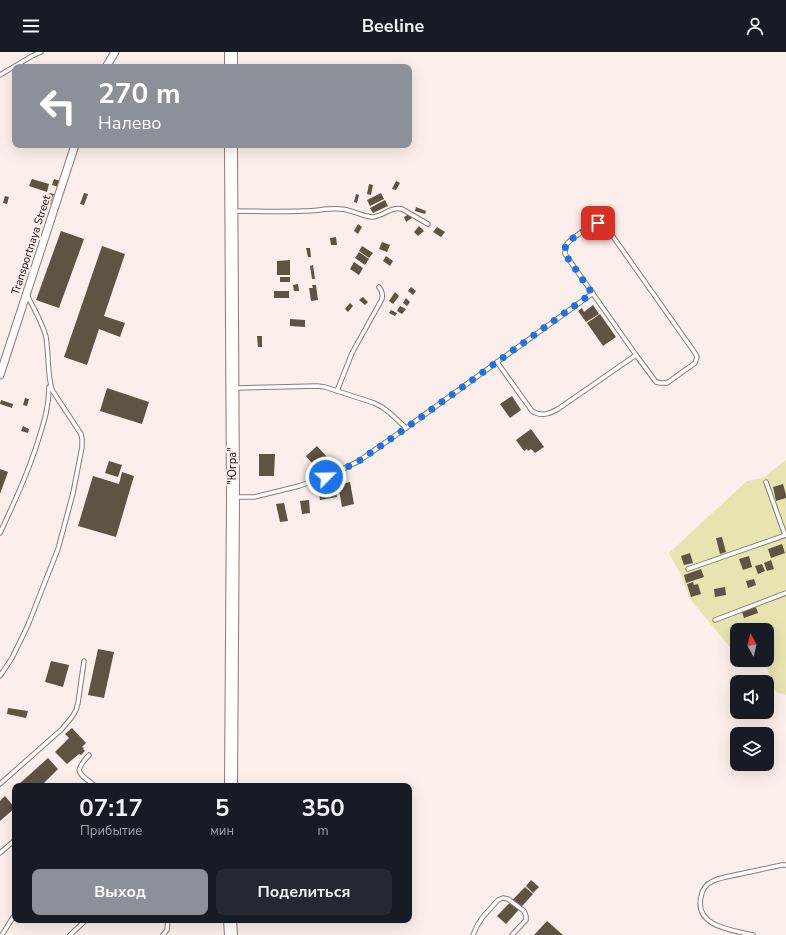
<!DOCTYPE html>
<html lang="ru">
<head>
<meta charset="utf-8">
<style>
  body { margin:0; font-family:"Nunito Sans",sans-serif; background:#242831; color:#f1f3f6; height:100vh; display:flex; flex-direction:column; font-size:15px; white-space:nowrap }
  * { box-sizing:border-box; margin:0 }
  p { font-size:13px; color:#9ea1a6 }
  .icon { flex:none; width:22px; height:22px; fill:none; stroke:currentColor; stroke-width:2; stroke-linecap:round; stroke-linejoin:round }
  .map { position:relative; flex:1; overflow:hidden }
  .sheet { position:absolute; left:12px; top:731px; width:400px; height:140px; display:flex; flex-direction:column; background:#171b24; border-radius:8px; box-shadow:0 4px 16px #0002 }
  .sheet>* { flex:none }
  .banner { position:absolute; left:12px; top:12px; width:400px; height:84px; border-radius:8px; box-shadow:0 4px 16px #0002; background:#8c9099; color:#fff; overflow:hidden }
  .needle { width:26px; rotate:352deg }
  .controls { position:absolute; left:730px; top:571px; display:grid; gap:8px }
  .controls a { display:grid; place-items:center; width:44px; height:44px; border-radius:8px; background:#171b24; box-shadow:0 4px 16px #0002; font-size:20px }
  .pin { position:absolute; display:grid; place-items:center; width:34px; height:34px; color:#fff; margin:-17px; border-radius:8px; box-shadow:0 2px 6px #0006 }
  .me { position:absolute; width:44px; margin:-22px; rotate:67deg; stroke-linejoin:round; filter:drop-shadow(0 0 3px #0008) }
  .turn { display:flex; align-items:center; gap:14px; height:84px; padding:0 20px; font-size:18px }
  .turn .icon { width:52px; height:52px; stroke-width:2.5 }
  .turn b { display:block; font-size:28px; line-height:34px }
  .eta { display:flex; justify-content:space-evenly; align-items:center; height:68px; text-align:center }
  .eta b { font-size:24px; font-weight:700; line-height:28px }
  .primary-button { display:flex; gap:8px; margin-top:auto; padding:8px 20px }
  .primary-button a { flex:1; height:46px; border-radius:8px; background:#8c9099; color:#fff; font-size:16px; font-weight:700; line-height:46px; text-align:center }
  .primary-button a+a { background:#242831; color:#f1f3f6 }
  header { display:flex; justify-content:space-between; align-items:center; height:52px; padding:0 20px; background:#171b24; font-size:18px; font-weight:700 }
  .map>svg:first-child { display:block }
  .green { fill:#e7e4b1 }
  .building { fill:#5f5344 }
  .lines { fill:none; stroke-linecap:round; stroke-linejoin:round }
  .service-casing { stroke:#8e7a73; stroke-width:5.5 }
  .minor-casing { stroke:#8e7a73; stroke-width:9 }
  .trunk-casing { stroke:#8e7a73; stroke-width:14 }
  .service { stroke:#fff; stroke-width:3.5 }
  .minor { stroke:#fff; stroke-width:7 }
  .trunk { stroke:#fff; stroke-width:12 }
  .route { stroke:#1a73e8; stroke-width:7; stroke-dasharray:0 12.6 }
  .labels { text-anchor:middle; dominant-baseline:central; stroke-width:4; stroke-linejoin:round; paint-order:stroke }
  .street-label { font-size:11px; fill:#110a08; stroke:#fceeea }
</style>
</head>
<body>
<header><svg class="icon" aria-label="menu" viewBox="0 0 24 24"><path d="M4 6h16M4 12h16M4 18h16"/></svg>Beeline<svg class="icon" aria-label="person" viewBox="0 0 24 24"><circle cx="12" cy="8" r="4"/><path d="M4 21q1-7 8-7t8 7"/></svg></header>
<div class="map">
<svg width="786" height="883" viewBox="0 0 786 883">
  <rect width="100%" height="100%" fill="#fceeea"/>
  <path class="green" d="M786 408V643L776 640 764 608H767V578H737V604L690 547 682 525 669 501 747 429 763 426Z"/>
  <g class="building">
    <path d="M32 127 49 132 47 140 29 134Z"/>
    <path d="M54 127 61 129 59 135 52 133Z"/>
    <path d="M396 129 400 131 396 138 392 137Z"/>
    <path d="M369 132 373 133 371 143 367 142Z"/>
    <path d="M50 141 54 142 50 153 46 152 47 150 43 149 46 142 49 143Z"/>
    <path d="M84 141 88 142 84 153 80 152Z"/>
    <path d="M381 141 384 147 370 154 367 148Z"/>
    <path d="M356 142 359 143 357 151 354 150Z"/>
    <path d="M5 144 9 145 7 152 3 151Z"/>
    <path d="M385 148 388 154 373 161 370 156Z"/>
    <path d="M416 155 426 159 425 162 415 159Z"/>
    <path d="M409 162 412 166 406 170 404 165Z"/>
    <path d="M358 172 362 175 358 182 354 179Z"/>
    <path d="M419 174 424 179 418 184 414 180Z"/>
    <path d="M437 175 445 180 441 185 433 180Z"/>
    <path d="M61 179 84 187 59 256 36 248Z"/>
    <path d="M336 185 337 193H331L330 186Z"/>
    <path d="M382 190 390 193 387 200 379 197Z"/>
    <path d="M102 194 125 202 104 264 125 271 120 285 99 277 87 313 64 305Z"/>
    <path d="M362 194 373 201 369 206 359 199Z"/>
    <path d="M306 196H310L311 205H308Z"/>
    <path d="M359 200 369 207 365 213 355 206Z"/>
    <path d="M386 204 393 209 390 214 383 209Z"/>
    <path d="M290 208V223H277V209Z"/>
    <path d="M354 210 363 216 359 223 350 217Z"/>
    <path d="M313 213 315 227H312L310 214Z"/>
    <rect x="280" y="225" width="10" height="5"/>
    <path d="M298 232 299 239H294L293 233Z"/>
    <path d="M312 233H316L318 248 311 249 309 236H313Z"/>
    <path d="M411 235 416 239 413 243 408 239Z"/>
    <rect x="274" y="239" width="15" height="7"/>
    <path d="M395 240 399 244 393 252 389 249Z"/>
    <path d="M363 245 368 250 365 253 359 248Z"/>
    <path d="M406 246 410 250 407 254 403 251Z"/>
    <path d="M350 251 353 254 348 260 345 257Z"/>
    <path d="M593 253 599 262 586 270 578 259 582 256 584 260Z"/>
    <path d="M400 254 406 257 402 262 397 259Z"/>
    <path d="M391 258 397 261 395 264 389 261Z"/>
    <path d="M600 262 616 285 603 294 587 271Z"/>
    <path d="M290 267 305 268V275L290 274Z"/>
    <path d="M257 284H262V295H258Z"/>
    <path d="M107 336 149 350 142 372 100 359Z"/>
    <path d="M512 344 521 358 510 366 500 352Z"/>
    <path d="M25 346 29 347 27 354 23 353Z"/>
    <path d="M1 348 13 352 12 356 0 352Z"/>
    <path d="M23 374 29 377 28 381 21 379Z"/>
    <path d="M531 377 544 395 535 401 531 397 528 399 527 397 524 399 516 388Z"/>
    <path d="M317 394 328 406 316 416 306 404Z"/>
    <path d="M259 402H275L274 424H259Z"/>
    <path d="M109 409 122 413 118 425 105 421Z"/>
    <path d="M0 417 8 420 0 442Z"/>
    <path d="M122 420 134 424 116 485 78 474 93 424 119 432Z"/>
    <path d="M350 430 354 452 342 455 338 433Z"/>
    <path d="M783 432 786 443V446L776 449 773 435Z"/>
    <path d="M336 437 337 445 320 448 319 440Z"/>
    <path d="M309 448 310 461 302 462 300 449Z"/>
    <path d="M284 451 288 469 280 470 276 452Z"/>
    <path d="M722 485 726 500 720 502 716 486Z"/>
    <path d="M782 492 785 501 771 506 768 497Z"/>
    <path d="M690 501 693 511 684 513 681 504Z"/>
    <path d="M749 504 752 515 743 518 739 507Z"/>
    <path d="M771 508 774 517 767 519 764 511Z"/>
    <path d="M762 512 765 519 758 522 755 514Z"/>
    <path d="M701 517 704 525 686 531 684 523Z"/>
    <path d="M754 527 756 533 748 536 746 529Z"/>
    <path d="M693 530 694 533 698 532 701 542 691 545 687 532Z"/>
    <path d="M725 535 726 543 715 545 714 537Z"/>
    <path d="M756 555 758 561 744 566 742 560Z"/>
    <path d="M98 597 114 600 104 646 88 643Z"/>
    <path d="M51 609 69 613 63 635 45 630Z"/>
    <path d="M8 656 28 659 26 666 7 662Z"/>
    <path d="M72 676 86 691 82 695 84 696 83 697 85 699 81 703 79 702 67 712 55 700 69 686 65 682Z"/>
    <path d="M48 706 58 717 41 734H19L18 733Z"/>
    <path d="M5 744 15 756 0 769V749Z"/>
    <path d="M531 828 539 835 533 841 526 834Z"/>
    <path d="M525 835 533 842 506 872 497 864Z"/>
    <path d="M547 869 563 883H534Z"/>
  </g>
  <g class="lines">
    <defs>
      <g id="service">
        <path d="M0 23 32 4 41 0"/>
        <path d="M232 159C256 159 280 160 304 159 316 159 328 156 340 157 351 157 363 165 373 165 384 164 391 154 402 157L428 172"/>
        <path d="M598 171 603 173 607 176 695 301 697 305 695 311 667 331H660L656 330 636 303 565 202C565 198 565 196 566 193 570 187 591 173 598 171Z"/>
        <path d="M497 310 532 359C541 365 549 362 558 357L636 303"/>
        <path d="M235 336 317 334 325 335 374 351 382 355 390 361 406 376"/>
        <path d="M337 339 352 301 382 247C383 242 382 239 379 235"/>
        <path d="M766 430 785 483"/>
        <path d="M234 445H254L299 434 335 421 359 409 406 376 593 241"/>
        <path d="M0 481C14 451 28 421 38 389 44 370 49 355 49 335"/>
        <path d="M688 517 786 483"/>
        <path d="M715 568 786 541"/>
        <path d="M0 624 12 606 28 573 58 497 73 441 82 395V387L81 382 52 338C47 321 49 303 46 285 43 272 33 255 27 243"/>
        <path d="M89 703C73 721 78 720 95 734"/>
        <path d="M0 732 62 677 72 665 76 658 78 651 84 609"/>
        <path d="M0 801 15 788"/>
        <path d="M2 883 15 862"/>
        <path d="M70 883 86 868"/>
        <path d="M163 883 167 878 168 868"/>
        <path d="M473 883 477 874 482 866 498 848 503 846 508 847 524 859 526 864V868L512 883"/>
        <path d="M753 883C733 878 694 875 701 845 702 838 706 832 713 829 721 825 731 824 740 822 754 819 768 816 782 813H786"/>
      </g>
      <g id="minor">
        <path d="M106 15 115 0"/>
        <path d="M0 323 75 93"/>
      </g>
      <g id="trunk">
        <path d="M231 0V15"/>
        <path d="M231 734 233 445 231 93"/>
        <path d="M230 868 231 883"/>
      </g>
    </defs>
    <use href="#service" class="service-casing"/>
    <use href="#minor" class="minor-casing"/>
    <use href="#trunk" class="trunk-casing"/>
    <use href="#service" class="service"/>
    <use href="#minor" class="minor"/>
    <use href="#trunk" class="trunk"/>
  </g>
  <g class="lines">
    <path class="route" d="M326 425 335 421 359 409 406 376 592 241 565 202C565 198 565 196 566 193 570 187 591 173 598 171"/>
  </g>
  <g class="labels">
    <g class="street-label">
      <text transform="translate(31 193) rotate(-72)">Transportnaya Street</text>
      <text transform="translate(232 414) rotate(-90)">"Югра"</text>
    </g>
  </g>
</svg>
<div class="controls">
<a><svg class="needle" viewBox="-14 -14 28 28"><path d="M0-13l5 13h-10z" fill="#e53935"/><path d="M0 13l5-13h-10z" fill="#9ea1a6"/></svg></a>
<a><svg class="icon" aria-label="sound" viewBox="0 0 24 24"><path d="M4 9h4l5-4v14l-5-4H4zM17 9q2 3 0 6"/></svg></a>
<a><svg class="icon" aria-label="layers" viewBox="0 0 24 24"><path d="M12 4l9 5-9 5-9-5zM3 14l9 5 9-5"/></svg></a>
</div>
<div class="pin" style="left:598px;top:171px;background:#d93025"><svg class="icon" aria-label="arrive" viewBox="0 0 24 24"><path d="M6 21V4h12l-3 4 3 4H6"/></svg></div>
<svg class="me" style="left:326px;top:425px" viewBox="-20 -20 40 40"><circle r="17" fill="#1a73e8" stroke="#fff" stroke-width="3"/><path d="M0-11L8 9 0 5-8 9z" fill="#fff"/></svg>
<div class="banner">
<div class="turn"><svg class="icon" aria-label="left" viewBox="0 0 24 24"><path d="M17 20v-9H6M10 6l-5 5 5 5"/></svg><div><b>270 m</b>Налево</div></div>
</div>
<section class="sheet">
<div class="eta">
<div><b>07:17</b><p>Прибытие</p></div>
<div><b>5</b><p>мин</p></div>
<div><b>350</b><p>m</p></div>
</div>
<div class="primary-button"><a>Выход</a><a>Поделиться</a></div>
</section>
</div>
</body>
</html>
